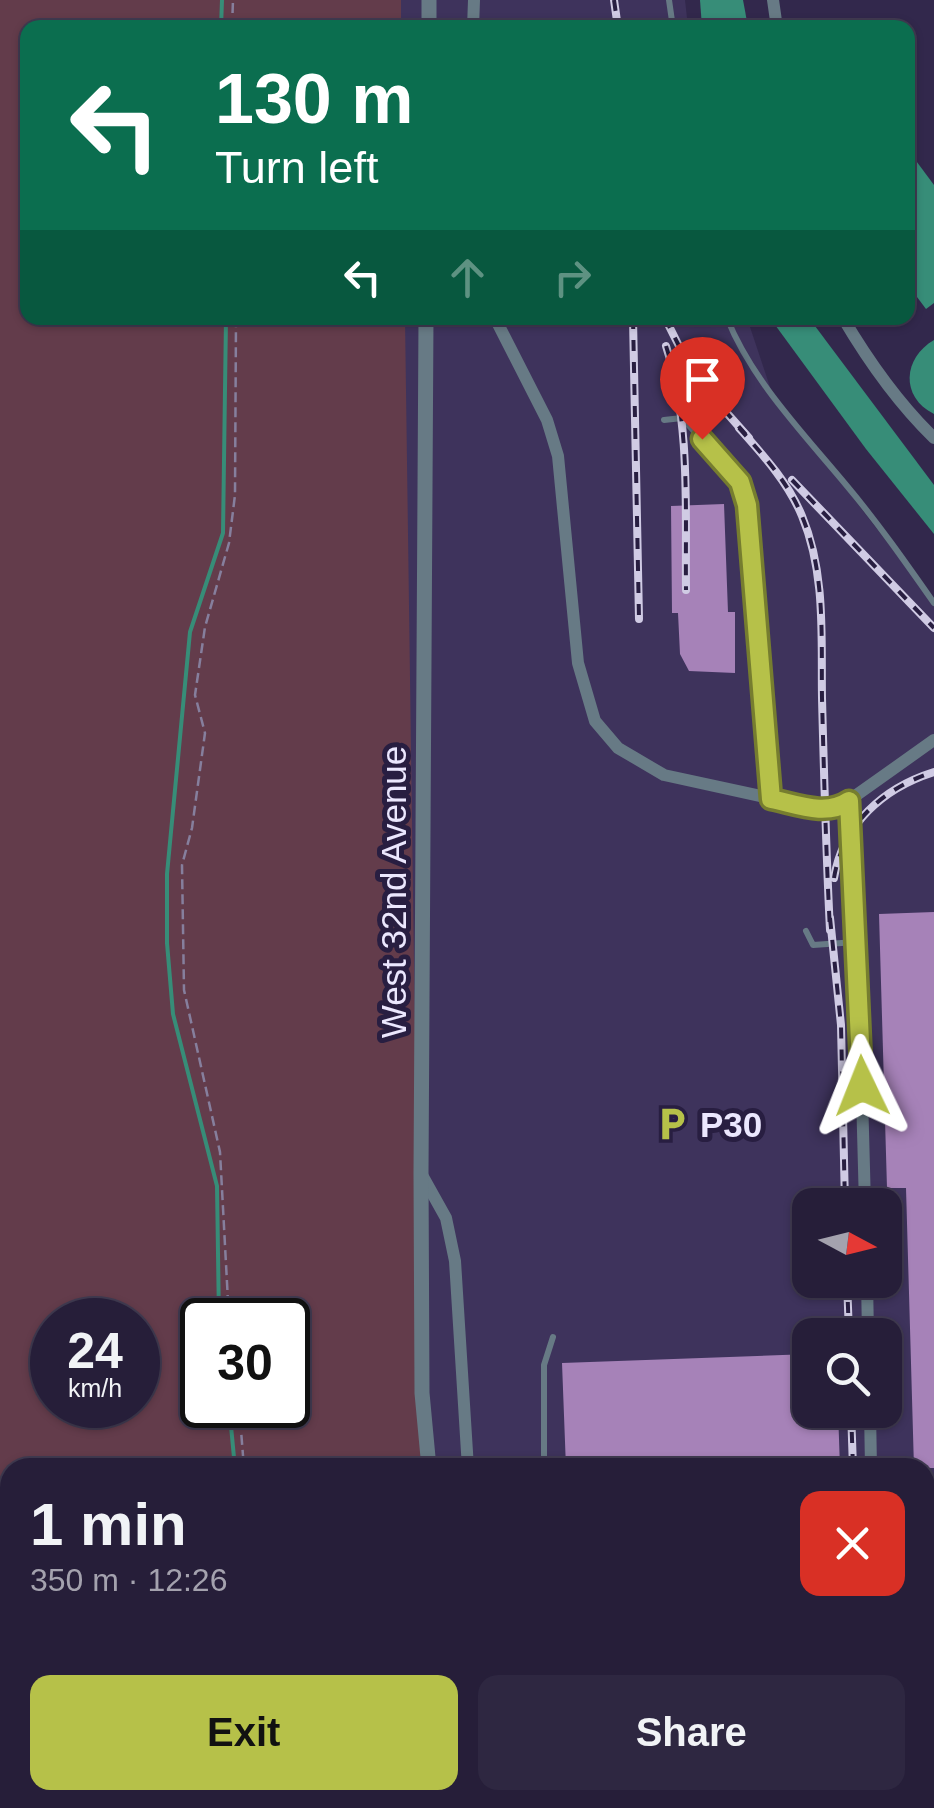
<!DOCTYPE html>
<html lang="en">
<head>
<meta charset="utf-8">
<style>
  body { margin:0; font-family:Helvetica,sans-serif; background:#2e2741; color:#f1f3f6; height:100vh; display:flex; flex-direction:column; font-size:38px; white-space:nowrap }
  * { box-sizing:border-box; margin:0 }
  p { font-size:32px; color:#a4a2ae }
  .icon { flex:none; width:55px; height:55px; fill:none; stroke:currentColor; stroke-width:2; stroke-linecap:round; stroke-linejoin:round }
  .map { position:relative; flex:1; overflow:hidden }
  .sheet { position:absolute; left:0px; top:1458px; width:935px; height:352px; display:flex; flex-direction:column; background:#261e39; border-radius:30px 30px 0 0; box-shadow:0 2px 8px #0004,0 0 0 2px #423c53 }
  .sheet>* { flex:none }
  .banner { position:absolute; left:20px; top:20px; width:895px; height:305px; border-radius:20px; box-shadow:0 2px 8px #0004,0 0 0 2px #423c53; background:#0b6e4f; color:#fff; overflow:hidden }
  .needle { width:65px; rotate:97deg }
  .fabs { position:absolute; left:792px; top:1188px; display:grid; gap:20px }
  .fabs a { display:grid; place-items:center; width:110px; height:110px; border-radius:20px; background:#261e39; box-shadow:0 2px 8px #0004,0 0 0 2px #423c53; font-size:50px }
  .speed { position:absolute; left:30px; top:1298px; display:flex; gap:20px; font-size:50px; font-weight:700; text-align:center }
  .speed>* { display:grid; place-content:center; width:130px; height:130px; border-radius:50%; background:#261e39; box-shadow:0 2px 8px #0004,0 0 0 2px #423c53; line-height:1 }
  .speed small { font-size:25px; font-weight:400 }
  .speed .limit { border:5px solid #111; border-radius:15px; background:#fff; color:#111 }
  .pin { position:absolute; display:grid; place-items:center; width:85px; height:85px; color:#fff; margin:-102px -42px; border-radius:50% 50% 50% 0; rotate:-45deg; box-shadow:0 0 10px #0007 }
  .pin .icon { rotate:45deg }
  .me { position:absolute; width:110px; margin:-55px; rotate:358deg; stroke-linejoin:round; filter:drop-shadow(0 0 8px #0008) }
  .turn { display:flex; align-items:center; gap:35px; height:210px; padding:0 30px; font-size:45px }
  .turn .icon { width:130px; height:130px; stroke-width:2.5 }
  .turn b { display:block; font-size:70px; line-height:85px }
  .lanes { display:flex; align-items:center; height:95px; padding:0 30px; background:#0003; justify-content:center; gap:50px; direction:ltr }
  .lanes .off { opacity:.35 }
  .round { display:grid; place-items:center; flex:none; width:105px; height:105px; border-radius:20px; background:#2e2741 }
  .summary { display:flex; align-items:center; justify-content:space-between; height:170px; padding:0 30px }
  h1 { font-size:60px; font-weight:800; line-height:75px }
  .action { display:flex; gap:20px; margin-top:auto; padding:20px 30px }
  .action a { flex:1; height:115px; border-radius:20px; background:#b6c149; color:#111; font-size:40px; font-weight:800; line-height:115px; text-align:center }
  .action a+a { background:#2e2741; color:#f1f3f6 }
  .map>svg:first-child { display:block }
  .built { fill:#3e335c; fill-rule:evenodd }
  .green { fill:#633c4b; fill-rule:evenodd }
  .water { fill:#378d78 }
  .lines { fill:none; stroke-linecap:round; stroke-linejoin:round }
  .stream { stroke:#378d78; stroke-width:4 }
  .building { fill:#a682b8 }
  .path { stroke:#867f9d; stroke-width:2.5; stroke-dasharray:10 5; stroke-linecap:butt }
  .service { stroke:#677a85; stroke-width:6 }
  .minor { stroke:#677a85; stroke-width:12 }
  .tertiary { stroke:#677a85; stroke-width:15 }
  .rail-casing { stroke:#d0cbe4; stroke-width:8 }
  .rail { stroke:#281e41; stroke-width:4; stroke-dasharray:11; stroke-linecap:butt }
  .route-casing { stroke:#767d2f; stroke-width:25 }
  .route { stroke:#b6c149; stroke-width:18 }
  .labels { text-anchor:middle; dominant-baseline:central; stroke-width:10; stroke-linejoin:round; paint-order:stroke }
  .street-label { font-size:35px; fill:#ebe7fe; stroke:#281e41 }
  .poi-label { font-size:35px; font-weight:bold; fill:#ebe7fe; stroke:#281e41; text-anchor:start }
</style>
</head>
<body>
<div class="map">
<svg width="934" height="1808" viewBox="0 0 934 1808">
  <rect width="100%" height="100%" fill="#32284c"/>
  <g class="built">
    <path d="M399 0H685L688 27 398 28Z"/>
    <path d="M393 318H747L772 393 934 603V1808H466L465 1800H925V1468L405 1467ZM810 1205H885V1280H810ZM810 1335H885V1410H810Z"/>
  </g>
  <path class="green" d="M0 0H401V27L28 28V318H405L421 1467 10 1468V1800H463L464 1808H0ZM52 1320H138V1405H52ZM202 1320H288V1405H202Z"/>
  <g class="water">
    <path d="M700 0H743L748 27H702Z"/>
    <path d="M908 150 934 185V303L926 309 908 285Z"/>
    <path d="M770 318H809L934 485V534L866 449Z"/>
    <path d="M934 340V414C900 397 903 358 934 340Z"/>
  </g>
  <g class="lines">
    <g class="stream">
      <path d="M221 28 222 0"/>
      <path d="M219 1320 217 1186 173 1014 167 943V874L190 632 223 533 226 318"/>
      <path d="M229 1405 235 1468"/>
    </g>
  </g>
  <g class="building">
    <path d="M724 504 728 612H735V673L689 671 680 654 678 613H672L671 506Z"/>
    <path d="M934 912V1468H914L906 1188H887L879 914Z"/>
    <path d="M810 1354V1410H838L840 1468H566L562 1363Z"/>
  </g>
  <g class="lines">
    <g class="path">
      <path d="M232 28 233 0"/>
      <path d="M229 1320 220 1152 184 990 182 865 192 828 205 733 195 695 205 627 229 543 235 495 236 318"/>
      <path d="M239 1405 244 1468"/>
      <path d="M165 1808 166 1800"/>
    </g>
    <g class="service">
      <path d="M669 0 673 28"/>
      <path d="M727 318C752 381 804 434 847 486 878 523 906 563 934 603"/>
      <path d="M664 420 682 418 740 482 747 505 771 798"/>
      <path d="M806 931 813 945 856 942"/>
      <path d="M544 1468V1365L553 1337"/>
    </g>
    <g class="minor">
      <path d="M773 0 777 28"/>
      <path d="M473 28 474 0"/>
      <path d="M495 318 547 420 558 456 578 663 595 721 618 748 664 775 825 810 841 806 934 740"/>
      <path d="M843 318C869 362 897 402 934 438"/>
      <path d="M849 801 859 983 865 1205"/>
      <path d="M422 1175 446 1218 455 1261 468 1468"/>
      <path d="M867 1280 868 1335"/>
      <path d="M870 1410 871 1468"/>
      <path d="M689 1800 694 1808"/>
      <path d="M881 1800V1808"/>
    </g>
    <g class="tertiary">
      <path d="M429 28V0"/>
      <path d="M426 318 421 1173 422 1393 429 1468"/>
      <path d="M486 1800 488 1808"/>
    </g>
    <defs>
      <g id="rail">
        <path d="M614 0 618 28"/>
        <path d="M633 318 639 619"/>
        <path d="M665 318 694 376 749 438"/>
        <path d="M666 346C691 424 685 509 686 590"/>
        <path d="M739 428C763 455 788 482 802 516 826 574 821 637 822 698 824 776 826 853 830 930"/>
        <path d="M792 480 934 628"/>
        <path d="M834 878C843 824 883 788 934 772"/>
        <path d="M830 918 841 1025 845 1205"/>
        <path d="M847 1280 849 1335"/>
        <path d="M851 1410 853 1468"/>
      </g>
    </defs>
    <use href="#rail" class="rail-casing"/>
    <use href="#rail" class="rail"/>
  </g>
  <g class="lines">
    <defs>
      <path id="route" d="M702 439 740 482 747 505 771 799C796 804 826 817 849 801L862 1086"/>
    </defs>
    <use href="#route" class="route-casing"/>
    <use href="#route" class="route"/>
  </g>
  <defs>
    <symbol id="parking-bare" viewBox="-9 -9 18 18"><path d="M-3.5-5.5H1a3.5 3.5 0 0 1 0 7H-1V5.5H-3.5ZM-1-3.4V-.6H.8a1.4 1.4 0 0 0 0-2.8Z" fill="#b6c149" stroke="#281e41" stroke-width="2.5" paint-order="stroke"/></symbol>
  </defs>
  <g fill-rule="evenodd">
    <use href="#parking-bare" x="647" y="1099" width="50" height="50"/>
  </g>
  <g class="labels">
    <g class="street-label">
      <text transform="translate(393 892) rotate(-90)">West 32nd Avenue</text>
    </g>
    <g class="poi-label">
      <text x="700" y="1124">P30</text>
    </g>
  </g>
</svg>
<div class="fabs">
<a><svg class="needle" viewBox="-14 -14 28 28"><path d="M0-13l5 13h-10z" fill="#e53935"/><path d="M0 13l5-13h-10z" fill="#a4a2ae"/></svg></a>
<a><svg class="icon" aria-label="search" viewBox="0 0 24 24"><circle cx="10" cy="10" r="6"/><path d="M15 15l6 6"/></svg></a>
</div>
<div class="speed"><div>24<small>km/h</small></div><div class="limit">30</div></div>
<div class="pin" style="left:702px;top:439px;background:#d93025"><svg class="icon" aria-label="arrive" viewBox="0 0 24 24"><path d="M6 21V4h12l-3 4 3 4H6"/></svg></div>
<svg class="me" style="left:862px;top:1086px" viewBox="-20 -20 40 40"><path d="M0-17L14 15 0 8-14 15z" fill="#b6c149" stroke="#fff" stroke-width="4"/></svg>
<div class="banner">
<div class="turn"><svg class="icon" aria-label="left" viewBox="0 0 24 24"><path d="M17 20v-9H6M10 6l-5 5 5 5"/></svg><div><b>130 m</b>Turn left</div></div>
<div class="lanes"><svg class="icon" aria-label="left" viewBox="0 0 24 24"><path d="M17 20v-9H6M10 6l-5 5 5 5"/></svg><svg class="icon off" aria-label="ahead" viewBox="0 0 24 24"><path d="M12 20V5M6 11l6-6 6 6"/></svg><svg class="icon off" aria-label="right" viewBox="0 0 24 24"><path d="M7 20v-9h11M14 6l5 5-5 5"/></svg></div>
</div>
<section class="sheet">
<div class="summary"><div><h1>1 min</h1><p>350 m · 12:26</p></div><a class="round" style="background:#d93025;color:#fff"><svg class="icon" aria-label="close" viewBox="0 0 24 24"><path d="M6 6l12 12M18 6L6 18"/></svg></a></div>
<div class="action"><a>Exit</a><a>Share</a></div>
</section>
</div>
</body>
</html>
